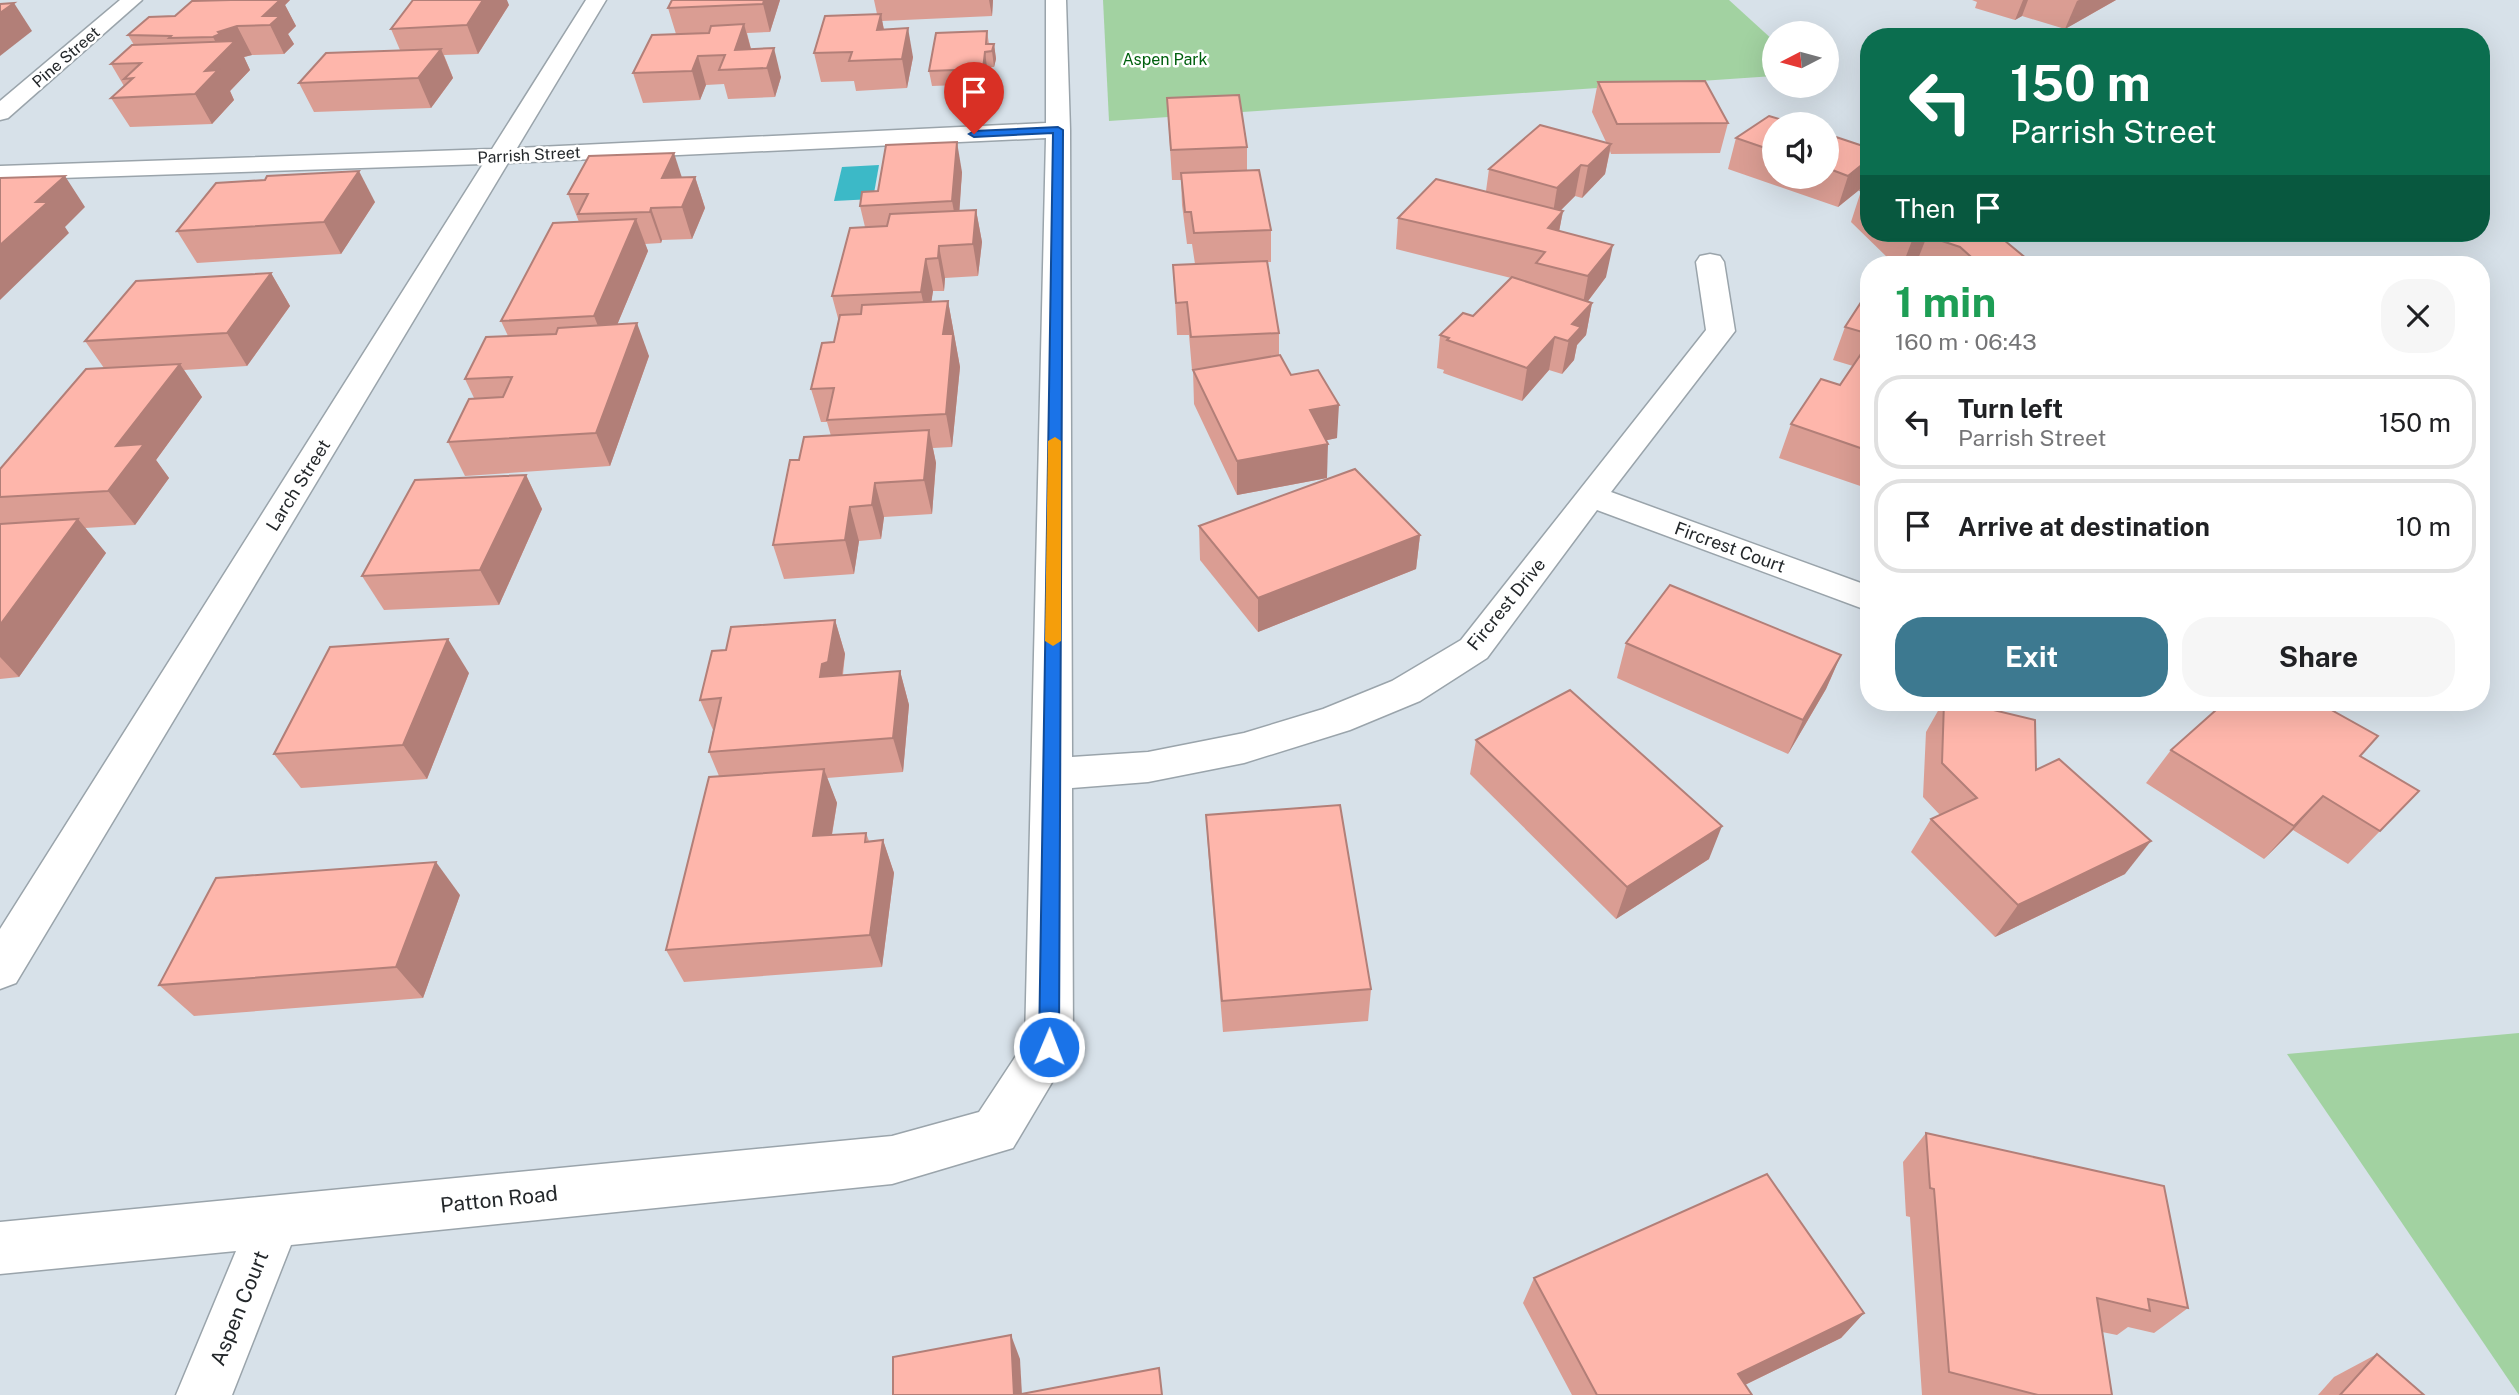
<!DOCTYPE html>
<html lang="en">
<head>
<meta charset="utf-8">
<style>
  body { margin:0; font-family:"Public Sans",sans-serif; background:#f6f6f6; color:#202124; height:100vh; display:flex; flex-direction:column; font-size:26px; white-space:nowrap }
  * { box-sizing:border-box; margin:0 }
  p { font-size:23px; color:#757577 }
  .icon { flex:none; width:38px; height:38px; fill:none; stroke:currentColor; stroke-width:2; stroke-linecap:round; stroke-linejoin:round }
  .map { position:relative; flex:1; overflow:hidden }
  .side { position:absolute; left:1860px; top:256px; width:630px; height:455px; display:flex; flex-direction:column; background:#fff; border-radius:28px; box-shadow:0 7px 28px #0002 }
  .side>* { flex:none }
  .guide { position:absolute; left:1860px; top:28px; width:630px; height:214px; border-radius:28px; box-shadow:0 7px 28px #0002; background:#0b6e4f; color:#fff; overflow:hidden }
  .needle { width:46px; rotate:264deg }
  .fabs { position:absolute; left:1762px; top:21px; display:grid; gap:14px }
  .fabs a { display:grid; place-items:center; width:77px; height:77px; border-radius:50%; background:#fff; box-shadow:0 7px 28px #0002; font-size:35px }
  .pin { position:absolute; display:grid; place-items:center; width:60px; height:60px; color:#fff; margin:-72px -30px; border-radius:50% 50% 50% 0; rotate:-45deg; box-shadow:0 0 7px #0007 }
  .pin .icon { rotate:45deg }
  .me { position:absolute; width:77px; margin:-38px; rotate:1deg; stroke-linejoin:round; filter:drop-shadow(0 0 5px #0008) }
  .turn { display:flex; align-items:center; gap:24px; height:147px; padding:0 35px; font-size:32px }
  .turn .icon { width:91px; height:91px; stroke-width:2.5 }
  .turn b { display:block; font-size:49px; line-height:60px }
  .then { display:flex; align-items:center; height:66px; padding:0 35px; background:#0003; gap:14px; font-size:26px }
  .round { display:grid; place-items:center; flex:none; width:74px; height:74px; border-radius:28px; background:#f6f6f6 }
  .overview { display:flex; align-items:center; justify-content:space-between; height:119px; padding:0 35px }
  h1 { font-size:42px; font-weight:700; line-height:52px; color:#1e9e55 }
  .button { display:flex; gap:14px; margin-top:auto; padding:14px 35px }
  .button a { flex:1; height:80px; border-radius:28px; background:#3d7990; color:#fff; font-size:28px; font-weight:700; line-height:80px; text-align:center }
  .button a+a { background:#f6f6f6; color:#202124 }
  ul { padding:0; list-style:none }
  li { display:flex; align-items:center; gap:21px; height:94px; margin:0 14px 10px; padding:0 21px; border:4px solid #e0e0e0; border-radius:28px }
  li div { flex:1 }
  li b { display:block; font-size:26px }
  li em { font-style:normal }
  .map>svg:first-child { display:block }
  .green { fill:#a2d2a1 }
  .water { fill:#3cb9c7 }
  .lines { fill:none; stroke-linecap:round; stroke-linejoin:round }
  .street-casing { stroke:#9aa4ab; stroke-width:3 }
  .street { fill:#fff; fill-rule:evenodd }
  .wall { fill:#da9d93 }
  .shaded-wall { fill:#b27f78 }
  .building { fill:#feb6ab; stroke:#b27f78; stroke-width:2 }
  .route { fill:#1a73e8; stroke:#114b97; stroke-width:2 }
  .slow { fill:#f59e0b }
  .labels { text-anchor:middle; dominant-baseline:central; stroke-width:5; stroke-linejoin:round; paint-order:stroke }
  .far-street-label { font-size:16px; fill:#23272a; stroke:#fff }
  .far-park-label { font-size:16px; fill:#00600e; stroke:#fff }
  .street-label { font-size:18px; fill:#23272a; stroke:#fff }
  .near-street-label { font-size:21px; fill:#23272a; stroke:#fff }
</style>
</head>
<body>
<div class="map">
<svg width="2519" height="1395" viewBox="0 0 2519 1395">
  <rect width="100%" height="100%" fill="#d7e1e9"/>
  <g class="green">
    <path d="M1103 0H1729L1774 41V76L1109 121Z"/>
    <path d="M2519 1033V1395L2287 1054Z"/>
  </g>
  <path class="water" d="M879 165 873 199 834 201 842 167Z"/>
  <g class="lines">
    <defs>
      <g id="street">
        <path d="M120 0H142L8 118 0 120V101Z"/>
        <path d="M586 0H606L517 148 1046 123V0H1066L1070 130 1072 757 1148 752 1244 733 1323 709 1392 681 1461 640 1706 330 1696 262 1700 256 1710 254 1720 256 1724 262 1735 331 1611 492 1869 586V611L1597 510 1487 658 1420 701 1350 730 1244 763 1148 782 1072 788 1073 1047 1013 1148 892 1184 291 1245 232 1395H176L236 1251 0 1274V1222L892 1136 979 1112 1025 1042 1046 138 508 163 16 983 0 989V929L483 164 0 180V166L492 149Z"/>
      </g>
    </defs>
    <use href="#street" class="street-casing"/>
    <use href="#street" class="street"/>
  </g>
  <g class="wall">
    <path d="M216 0H290L285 5 296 26 288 34 294 44 284 54 252 55 244 57 250 70 230 91 234 100 212 124 130 127 111 98 124 86 111 64 134 45 128 35Z"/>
    <path d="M672 0H780L770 32 747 33 751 49 781 77 775 97 728 99 724 84 706 85 700 100 643 103 633 73 676 34 668 8Z"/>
    <path d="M874 0H993L992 16 882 21 884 29 913 57 907 88 856 91 854 81 821 82 814 53 877 14Z"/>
    <path d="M1972 0H2116L2065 29 2022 16 2015 20 1975 8 1977 2Z"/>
    <path d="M509 5 478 54 444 55 453 78 431 108 314 112 299 83 400 50 391 29Z"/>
    <path d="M987 31 989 44H994L996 59 994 67H987L985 84 932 86 929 71Z"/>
    <path d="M1598 82 1728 123 1720 153 1611 154 1610 151 1605 174 1582 198 1575 196 1561 210 1563 211 1559 231 1606 277 1588 301 1592 303 1586 335 1577 345 1574 360 1562 374 1549 370 1522 401 1443 373 1444 370 1437 368 1440 335 1473 316 1511 278 1396 249 1398 218 1486 191 1489 169 1606 142 1592 112Z"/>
    <path d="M1167 98 1247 147V170L1271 230V262H1267L1279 333V355L1291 375 1337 438 1327 440V478L1237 495 1194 404 1193 370H1192L1189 335H1177L1173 265 1195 264 1192 244H1187L1182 205 1181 180H1172Z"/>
    <path d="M1774 124V177H1827V134L1869 148V182L1838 207 1728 169 1736 138Z"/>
    <path d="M962 172 959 211 976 210 982 242 978 276 945 278 944 291H933L931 302 948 301 960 367 952 447 933 448 936 463 932 514 884 517 881 539 859 541 854 574 784 579 773 545 799 460 831 436 827 422H821L811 389 834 342 839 322 832 296 865 227 860 206 878 191Z"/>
    <path d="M682 177H695L705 208 692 239 662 240 661 243 645 244 648 251 617 325 649 356 610 466 465 476 448 442 474 398 465 379 508 336 501 321 579 222 568 194Z"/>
    <path d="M265 180 375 202 341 254 197 263 177 231Z"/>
    <path d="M1869 190V233H1987L1997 241 2033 264H1886L1890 260 1851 222 1861 191Z"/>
    <path d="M271 273 290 306 247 366 184 370 202 397 156 460 169 478 135 525 85 528 106 553 19 677 0 679V469L104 368 85 341Z"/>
    <path d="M1869 290V489L1779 458 1791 424 1840 385 1853 366 1833 360 1845 327Z"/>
    <path d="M526 475 542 509 499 605 384 610 362 576Z"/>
    <path d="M1199 526 1420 535 1416 569 1258 632 1200 560Z"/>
    <path d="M835 620 845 654 843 675 900 671 909 705 903 772 827 778 837 803 832 835 866 833 869 841 883 840 894 873 882 967 684 982 666 950 719 776 709 752 713 730 700 700 726 650Z"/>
    <path d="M1626 643 1841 655 1826 689 1788 754 1617 678Z"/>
    <path d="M469 673 427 779 301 788 274 754Z"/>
    <path d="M1943 702H1960L2036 770 2125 874 1995 937 1911 852 1931 819 1940 815 1923 797 1926 732Z"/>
    <path d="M1476 740 1709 859 1616 919 1470 774Z"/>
    <path d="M2171 750 2360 756 2380 831 2348 864 2293 830 2264 859 2146 783Z"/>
    <path d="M1206 815 1371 989 1368 1021 1223 1032 1208 848Z"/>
    <path d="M460 895 423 998 194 1016 159 985Z"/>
    <path d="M1926 1133 2188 1308 2154 1333 2128 1327 2117 1335 2102 1332 2112 1395H1922L1910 1217 1906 1216 1903 1162Z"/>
    <path d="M1534 1278 1864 1313 1841 1338 1745 1385 1752 1395H1572L1523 1303Z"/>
    <path d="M2377 1354 2424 1395H2318L2334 1377Z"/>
  </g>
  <g class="shaded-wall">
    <path d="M280 0H290L285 5 296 26 288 34 294 44 284 54 270 25 263 16Z"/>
    <path d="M483 0H507L509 5 478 54 467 25Z"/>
    <path d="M764 0H780L770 32 763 4Z"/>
    <path d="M989 0H993L992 16Z"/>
    <path d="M2023 0H2028L2022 16 2015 20Z"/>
    <path d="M2079 0H2116L2065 29 2077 1Z"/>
    <path d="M14 3 32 31 0 56V13Z"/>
    <path d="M881 14 886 42 877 30Z"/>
    <path d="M744 24 752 53 735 50Z"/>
    <path d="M237 26 252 55 244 57 250 70 230 91 234 100 212 124 195 94 205 71 222 54 213 37 218 32Z"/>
    <path d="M908 28 913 57 907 88 902 59Z"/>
    <path d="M994 44 996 59 994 67 992 51Z"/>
    <path d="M774 48 781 77 775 97 767 68Z"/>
    <path d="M441 49 453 78 431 108 418 78Z"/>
    <path d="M985 52 987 67 985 84 983 69Z"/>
    <path d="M698 56 706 85 700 100 692 71Z"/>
    <path d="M957 142 962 172 958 233 952 201Z"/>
    <path d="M1611 144 1605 174 1582 198 1588 166Z"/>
    <path d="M674 153 684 184 662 178Z"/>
    <path d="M1869 159V182L1838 207 1848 176Z"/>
    <path d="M1581 165 1575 196 1552 219 1557 188Z"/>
    <path d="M359 171 375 202 341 254 324 222Z"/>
    <path d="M65 176 85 207 65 227 69 233 0 300V245L36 202Z"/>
    <path d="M695 177 705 208 692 239 682 207Z"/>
    <path d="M651 208 662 240 661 243 650 212Z"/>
    <path d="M976 210 982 242 978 276 973 244Z"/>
    <path d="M1563 211 1557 242 1548 228Z"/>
    <path d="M636 219 648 251 607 349 594 316Z"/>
    <path d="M1927 236 1916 264H1903L1913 238Z"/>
    <path d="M1613 245 1606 277 1582 309 1588 276Z"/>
    <path d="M939 246 945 278 944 291 938 258Z"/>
    <path d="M926 259 933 291 928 325 921 292Z"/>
    <path d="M271 273 290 306 247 366 227 333Z"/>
    <path d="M948 301 960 367 952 447 946 414 943 334Z"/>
    <path d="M1592 303 1586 335 1577 345 1574 360 1562 374 1572 324Z"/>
    <path d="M637 323 649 356 610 466 596 433Z"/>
    <path d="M1555 337 1549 370 1522 401 1527 368Z"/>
    <path d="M180 364 202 397 156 460 169 478 135 525 108 491 116 446Z"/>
    <path d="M1339 405 1337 438 1309 444 1310 410Z"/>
    <path d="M929 430 936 463 932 514 924 480Z"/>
    <path d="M1328 444 1327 478 1237 495V461Z"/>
    <path d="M526 475 542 509 499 605 480 570Z"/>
    <path d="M875 483 884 517 881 539 872 505Z"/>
    <path d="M850 507 859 541 854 574 845 540Z"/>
    <path d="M78 519 106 553 19 677 0 657V625Z"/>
    <path d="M1420 535 1416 569 1258 632V598Z"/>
    <path d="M835 620 845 654 839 696 820 677 822 664Z"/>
    <path d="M448 639 469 673 427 779 403 745Z"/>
    <path d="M1841 655 1826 689 1788 754 1803 720Z"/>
    <path d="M900 671 909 705 903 772 893 738Z"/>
    <path d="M824 769 837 803 826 869 813 836Z"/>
    <path d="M2323 796 2293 830 2264 859 2294 826Z"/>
    <path d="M1722 826 1709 859 1616 919 1627 887Z"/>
    <path d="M883 840 894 873 882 967 870 935Z"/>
    <path d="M2151 841 2125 874 1995 937 2018 905Z"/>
    <path d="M436 862 460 895 423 998 396 967Z"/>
    <path d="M1864 1313 1841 1338 1724 1395 1738 1374Z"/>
    <path d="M1011 1335 1020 1359 1022 1395H1014Z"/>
  </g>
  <g class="building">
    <path d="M231 0H280L263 16H280L270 25 237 26 218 32 220 34 213 37 169 38 171 36 128 35 149 17 175 16 192 1Z"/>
    <path d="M413 0H483L467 25 391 29Z"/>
    <path d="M672 0H764L763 4 668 8Z"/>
    <path d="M14 3 0 13V4Z"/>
    <path d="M881 14 877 30 908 28 902 59 849 61 852 52 814 53 825 16Z"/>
    <path d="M744 24 735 50 774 48 767 68 719 70 725 55 698 56 692 71 633 73 652 35 709 33 711 26Z"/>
    <path d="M987 31 986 44H994L992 51 985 52 983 69 929 71 936 33Z"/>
    <path d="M235 41 205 71 218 70 195 94 111 98 133 78 124 79 141 63 111 64 132 45Z"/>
    <path d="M441 49 418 78 299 83 326 53Z"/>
    <path d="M1705 81 1728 123 1617 124 1598 82Z"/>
    <path d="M1239 95 1247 147 1171 150 1167 98Z"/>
    <path d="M1769 116 1796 124H1774V151L1736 138Z"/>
    <path d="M1540 125 1611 144 1588 166 1581 165 1557 188 1489 169Z"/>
    <path d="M1827 134 1869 148V159L1848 176 1827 168Z"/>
    <path d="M957 142 952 201 860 206 862 192 878 191 886 145Z"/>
    <path d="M674 153 662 178 695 177 682 207 651 208 650 212 578 214 588 194H568L589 156Z"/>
    <path d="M1259 170 1271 230 1194 233 1191 212H1185L1181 173Z"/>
    <path d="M359 171 324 222 177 231 216 183 265 180 267 176Z"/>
    <path d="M65 176 36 202H48L0 245V178Z"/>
    <path d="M1436 179 1563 211 1548 228 1613 245 1588 276 1536 263 1545 252 1398 218Z"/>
    <path d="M1869 190V198L1861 191Z"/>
    <path d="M976 210 973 244 939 246 938 258 926 259 921 292 832 296 850 228 887 226 890 214Z"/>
    <path d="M636 219 594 316 501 321 553 223Z"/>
    <path d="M1907 233H1987L1997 241 2004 240 2033 264H1979L1960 247 1927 236 1913 238Z"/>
    <path d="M1889 259 1907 264H1886Z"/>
    <path d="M1267 261 1279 333 1191 337 1187 302 1176 303 1173 265Z"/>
    <path d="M271 273 227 333 85 341 136 281Z"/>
    <path d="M1512 277 1592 303 1572 324 1581 327 1568 341 1555 337 1527 368 1447 340 1449 338 1440 335 1463 313 1473 316Z"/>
    <path d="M1869 290V334L1845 327Z"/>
    <path d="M948 301 943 334H953L946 414 827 420 834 388 811 389 822 343 834 342 840 315 861 314 862 305Z"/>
    <path d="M637 323 596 433 448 442 469 399 503 397 512 377 465 379 486 337 556 334 558 328Z"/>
    <path d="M1861 354 1869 356V451L1791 424 1821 379 1840 385Z"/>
    <path d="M1280 355 1291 375 1318 370 1339 405 1310 410 1328 444 1237 461 1193 370Z"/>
    <path d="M180 364 116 446 144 444 108 491 0 497V469L86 369Z"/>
    <path d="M929 430 924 480 875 483 872 505 850 507 845 540 773 545 790 460H799L804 437Z"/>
    <path d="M1355 469 1420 535 1258 598 1199 526Z"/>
    <path d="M526 475 480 570 362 576 415 480Z"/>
    <path d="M78 519 0 625V524Z"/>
    <path d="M1670 585 1841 655 1803 720 1626 643Z"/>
    <path d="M835 620 828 662 822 664 820 677 900 671 893 738 709 752 721 698 700 700 712 651 726 650 731 627Z"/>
    <path d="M448 639 403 745 274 754 330 647Z"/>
    <path d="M1570 690 1722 826 1627 887 1476 740Z"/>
    <path d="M1944 702H1960L2035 720 2036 770 2059 759 2151 841 2018 905 1931 819 1977 798 1942 763Z"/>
    <path d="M2225 702H2253L2258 705 2262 702H2317L2378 736 2360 756 2419 791 2380 831 2323 796 2294 826 2171 750Z"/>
    <path d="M824 769 813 836 866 833 865 842 883 840 870 935 666 950 709 777Z"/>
    <path d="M1340 805 1371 989 1222 1001 1206 815Z"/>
    <path d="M436 862 396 967 159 985 216 878Z"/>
    <path d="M1926 1133 2164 1186 2188 1308 2148 1299 2150 1311 2097 1298 2112 1395H2038L1949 1372 1934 1189 1930 1188Z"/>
    <path d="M1767 1174 1864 1313 1738 1374 1752 1395H1597L1534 1278Z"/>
    <path d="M1011 1335 1014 1395H893V1357Z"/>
    <path d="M2377 1354 2424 1395H2340Z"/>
    <path d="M1159 1368 1162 1395H1016Z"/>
  </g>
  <path class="route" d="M1058 127 1063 130 1059 1047 1056 1053 1049 1056 1042 1053 1039 1047 1053 133 974 137 969 134 974 131Z"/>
  <path class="slow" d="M1055 437 1061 441V641L1053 646 1045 641 1048 441Z"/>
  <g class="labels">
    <g class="far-street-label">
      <text transform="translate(66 57) rotate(-41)">Pine Street</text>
      <text transform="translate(529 155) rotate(-3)">Parrish Street</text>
    </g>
    <g class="far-park-label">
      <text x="1165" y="59">Aspen Park</text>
    </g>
    <g class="street-label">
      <text transform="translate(298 485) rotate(-58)">Larch Street</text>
      <text transform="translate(1730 547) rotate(20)">Fircrest Court</text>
      <text transform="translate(1506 604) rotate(-51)">Fircrest Drive</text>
    </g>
    <g class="near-street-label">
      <text transform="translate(499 1199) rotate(-6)">Patton Road</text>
      <text transform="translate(239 1308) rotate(-68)">Aspen Court</text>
    </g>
  </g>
</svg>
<div class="fabs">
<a><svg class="needle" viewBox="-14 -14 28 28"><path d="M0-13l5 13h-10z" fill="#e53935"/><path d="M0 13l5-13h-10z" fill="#757577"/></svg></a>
<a><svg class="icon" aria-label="sound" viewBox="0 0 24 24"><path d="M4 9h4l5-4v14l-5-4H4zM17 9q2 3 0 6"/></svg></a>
</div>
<div class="pin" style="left:974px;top:134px;background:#d93025"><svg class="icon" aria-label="arrive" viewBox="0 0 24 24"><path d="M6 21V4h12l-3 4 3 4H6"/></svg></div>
<svg class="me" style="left:1049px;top:1047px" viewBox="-20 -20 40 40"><circle r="17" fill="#1a73e8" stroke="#fff" stroke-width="3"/><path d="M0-11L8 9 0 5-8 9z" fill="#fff"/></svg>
<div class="guide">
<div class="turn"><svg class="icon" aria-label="left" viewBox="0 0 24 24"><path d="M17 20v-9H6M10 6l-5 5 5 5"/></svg><div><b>150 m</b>Parrish Street</div></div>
<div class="then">Then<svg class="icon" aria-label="arrive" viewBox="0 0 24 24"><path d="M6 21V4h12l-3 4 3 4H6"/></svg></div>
</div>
<section class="side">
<div class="overview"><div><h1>1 min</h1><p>160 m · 06:43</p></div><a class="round"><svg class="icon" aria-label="close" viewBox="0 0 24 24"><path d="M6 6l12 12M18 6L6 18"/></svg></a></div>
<ul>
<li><svg class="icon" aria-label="left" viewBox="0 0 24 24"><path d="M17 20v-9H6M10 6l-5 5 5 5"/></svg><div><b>Turn left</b><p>Parrish Street</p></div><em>150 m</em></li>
<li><svg class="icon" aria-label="arrive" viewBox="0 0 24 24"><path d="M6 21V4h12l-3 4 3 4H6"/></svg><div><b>Arrive at destination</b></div><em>10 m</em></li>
</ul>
<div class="button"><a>Exit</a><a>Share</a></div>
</section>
</div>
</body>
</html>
